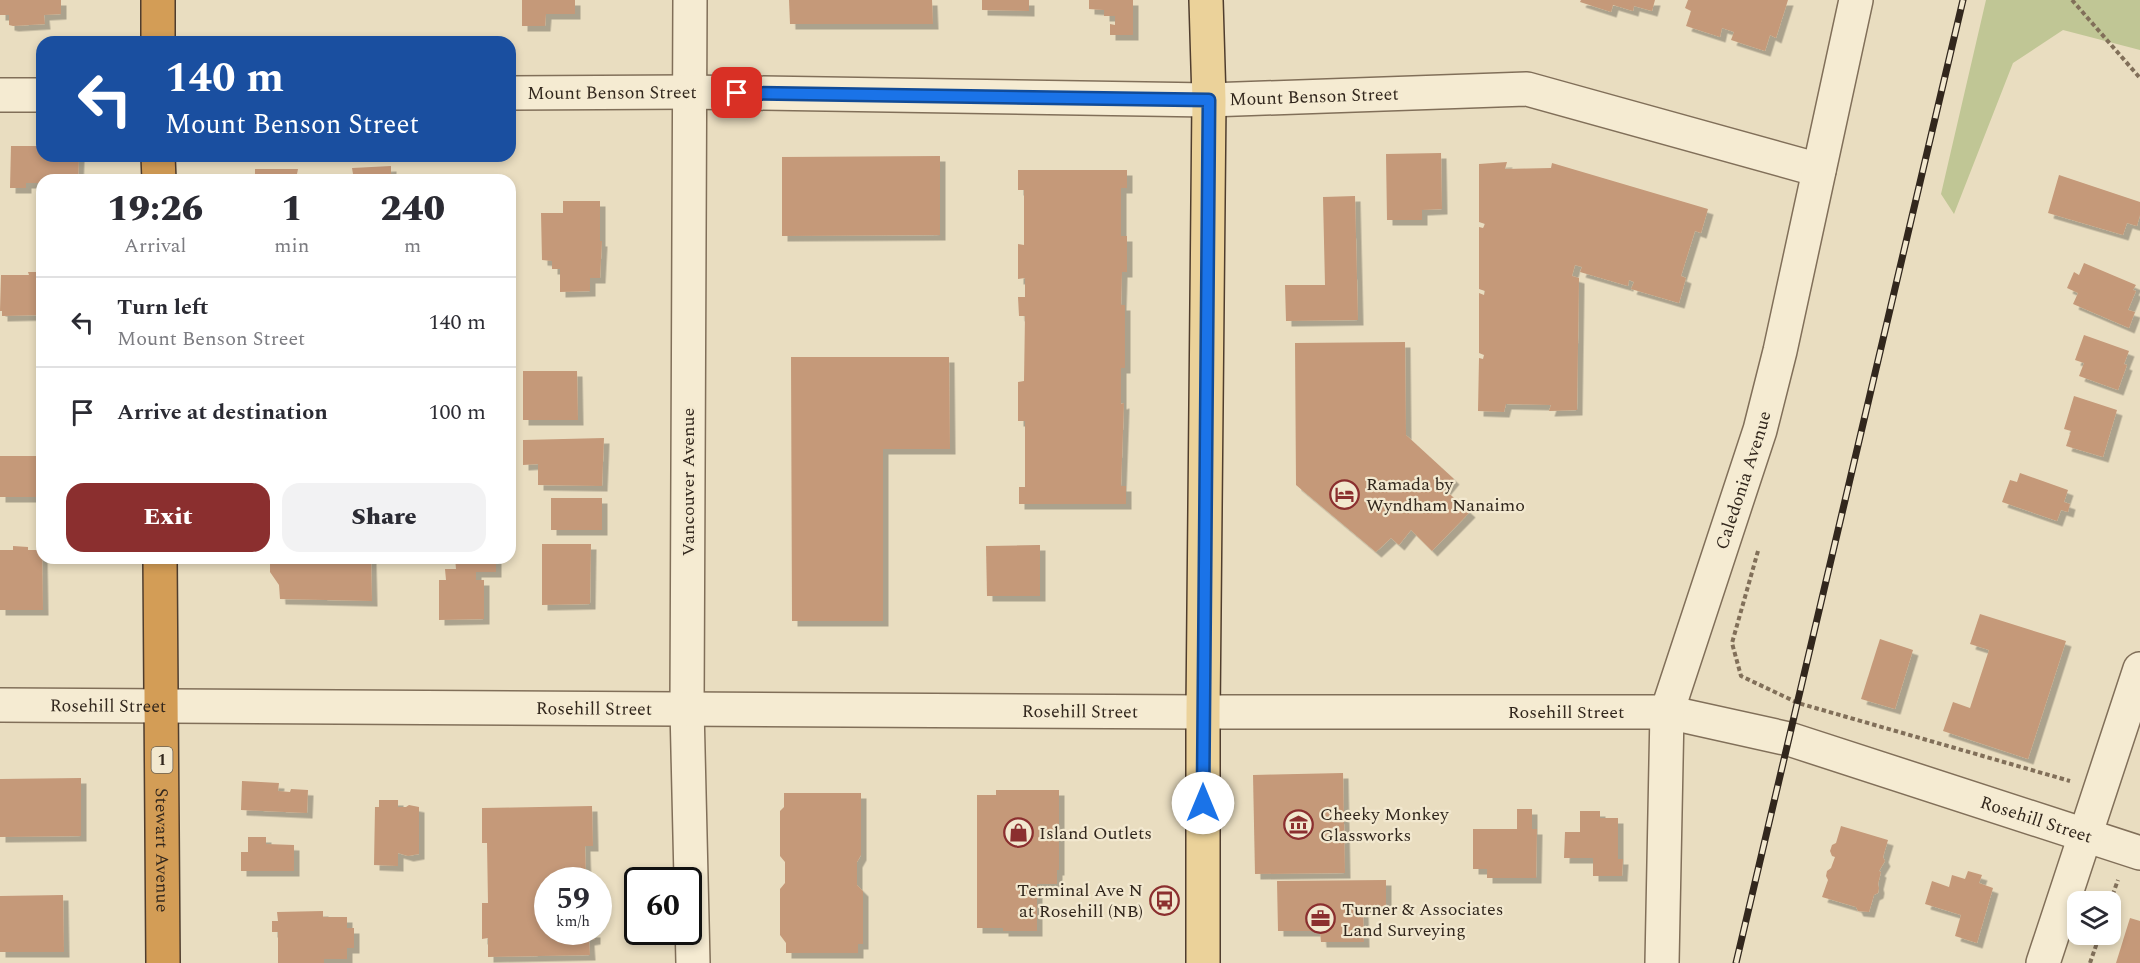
<!DOCTYPE html>
<html lang="en">
<head>
<meta charset="utf-8">
<style>
  body { margin:0; font-family:Spectral,serif; background:#f2f2f3; color:#2b2b33; height:100vh; display:flex; flex-direction:column; font-size:22px; white-space:nowrap }
  * { box-sizing:border-box; margin:0 }
  p { font-size:20px; color:#7c7c81 }
  .icon { flex:none; width:33px; height:33px; fill:none; stroke:currentColor; stroke-width:2; stroke-linecap:round; stroke-linejoin:round }
  .map { position:relative; flex:1; overflow:hidden }
  .side { position:absolute; left:36px; top:174px; width:480px; height:390px; display:flex; flex-direction:column; background:#fff; border-radius:18px; box-shadow:0 3px 9px #0003 }
  .side>* { flex:none }
  .guide { position:absolute; left:36px; top:36px; width:480px; height:126px; border-radius:18px; box-shadow:0 3px 9px #0003; background:#1a4fa0; color:#fff; overflow:hidden }
  .tools { position:absolute; left:2067px; top:891px; display:grid; gap:12px }
  .tools a { display:grid; place-items:center; width:54px; height:54px; border-radius:12px; background:#fff; box-shadow:0 3px 9px #0003; font-size:30px }
  .speed { position:absolute; left:534px; top:867px; display:flex; gap:12px; font-size:30px; font-weight:700; text-align:center }
  .speed>* { display:grid; place-content:center; width:78px; height:78px; border-radius:50%; background:#fff; box-shadow:0 3px 9px #0003; line-height:1 }
  .speed small { font-size:15px; font-weight:400 }
  .speed .limit { border:3px solid #111; border-radius:9px; background:#fff; color:#111 }
  .pin { position:absolute; display:grid; place-items:center; width:51px; height:51px; color:#fff; margin:-26px; border-radius:12px; box-shadow:0 3px 9px #0006 }
  .me { position:absolute; width:66px; margin:-33px; rotate:0deg; stroke-linejoin:round; filter:drop-shadow(0 0 4px #0008) }
  .turn { display:flex; align-items:center; gap:21px; height:126px; padding:0 30px; font-size:27px }
  .turn .icon { width:78px; height:78px; stroke-width:2.5 }
  .turn b { display:block; font-size:42px; line-height:51px }
  .eta { display:flex; justify-content:space-evenly; align-items:center; height:102px; text-align:center }
  .eta b { font-size:36px; font-weight:800; line-height:42px }
  .action { display:flex; gap:12px; margin-top:auto; padding:12px 30px }
  .action a { flex:1; height:69px; border-radius:18px; background:#8b2f2f; color:#fff; font-size:24px; font-weight:800; line-height:69px; text-align:center }
  .action a+a { background:#f2f2f3; color:#2b2b33 }
  ul { padding:0; list-style:none }
  li { display:flex; align-items:center; gap:18px; height:90px; padding:0 30px; border-top:2px solid #e1e1e2 }
  li div { flex:1 }
  li b { display:block; font-size:22px }
  li em { font-style:normal }
  .map>svg:first-child { display:block }
  .green { fill:#c0c695 }
  .building { fill:#c59979; filter:url(#shadow) }
  .lines { fill:none; stroke-linecap:round; stroke-linejoin:round }
  .minor-casing { stroke:#816f59; stroke-width:36 }
  .major-casing { stroke:#4f3d2e; stroke-width:36 }
  .highway-casing { stroke:#4f3d2e; stroke-width:36 }
  .path { stroke:#816f59; stroke-width:4; stroke-dasharray:4.5 3; stroke-linecap:butt }
  .minor { stroke:#f5ebd2; stroke-width:33 }
  .major { stroke:#ebd29a; stroke-width:33 }
  .highway { stroke:#d39d56; stroke-width:33 }
  .rail-casing { stroke:#32271d; stroke-width:7 }
  .rail { stroke:#f2e8cf; stroke-width:4.5; stroke-dasharray:14; stroke-linecap:butt }
  .route-casing { stroke:#114b97; stroke-width:15 }
  .route { stroke:#1a73e8; stroke-width:10 }
  .labels { text-anchor:middle; dominant-baseline:central; stroke-width:4.5; stroke-linejoin:round; paint-order:stroke }
  .shield { fill:#f2e8cf; stroke:#6c6152; stroke-width:1.5 }
  .shield-label { font-size:16px; font-weight:bold; fill:#32271d }
  .street-label { font-size:18px; fill:#32271d; stroke:#f2e8cf }
  .poi-label { font-size:18px; fill:#32271d; stroke:#f2e8cf; text-anchor:start }
</style>
</head>
<body>
<div class="map">
<svg width="2140" height="963" viewBox="0 0 2140 963">
  <defs>
    <filter id="shadow"><feDropShadow dx="5.5" dy="5.5" stdDeviation="0" flood-color="#0004"/></filter>
  </defs>
  <rect width="100%" height="100%" fill="#e9ddc0"/>
  <path class="green" d="M1986 0H2140V50L2063 30 2013 63 1954 214 1941 194Z"/>
  <g class="building">
    <path d="M0 0H61V14L44 15 45 24 13 26 9 25V15H0Z"/>
    <path d="M522 0H575V14H546L545 26H522Z"/>
    <path d="M789 0H932L933 24H790Z"/>
    <path d="M982 0H1029V11L982 10Z"/>
    <path d="M1089 0H1133V35H1110V24L1115 25V16H1104V10L1089 9Z"/>
    <path d="M1581 0H1655L1652 11 1634 6 1633 11 1613 5 1611 12 1580 2Z"/>
    <path d="M1688 0H1788L1776 38 1770 35 1765 51 1731 40 1734 32 1722 28 1720 37 1686 26 1691 11 1685 8Z"/>
    <path d="M11 146H42V156H79L78 180H42V183H26V188H10Z"/>
    <path d="M1441 153 1442 209 1422 210V220H1387L1386 154Z"/>
    <path d="M940 156V235L782 236V157Z"/>
    <path d="M1507 162 1505 169 1551 168 1552 163 1708 209 1701 233 1695 231 1681 276 1686 278 1679 303 1631 289 1634 282 1629 280 1628 286 1580 272 1582 267 1575 265 1572 276 1579 278 1577 410 1549 411 1551 405 1506 404 1504 412 1478 411 1479 358 1483 359 1484 355 1479 353V293L1484 295 1485 291 1479 289V227L1483 228 1485 224 1479 222V164Z"/>
    <path d="M391 166V175H403V180H255V169H298L297 174H353L352 168Z"/>
    <path d="M1018 170H1127V188H1121V236H1127V272H1122L1121 305H1125V368H1121V404L1124 403 1121 486H1126V504H1019V487H1025V421H1018V382L1024 381 1025 316H1019L1018 297H1025V278L1018 279V244L1024 245V190H1018Z"/>
    <path d="M2059 175 2140 202V215L2137 226 2127 223 2123 235 2048 213Z"/>
    <path d="M1355 196 1358 320 1286 321 1285 285H1325L1323 197Z"/>
    <path d="M563 201H600V241H602L600 278H590V291L560 292V269H552V261L542 260 541 213H563Z"/>
    <path d="M2084 263 2136 285 2133 290 2136 291 2128 310 2135 312 2129 328 2073 304 2078 293 2067 288 2074 272 2079 275Z"/>
    <path d="M28 272H42V315L2 316V311H0L1 275H29Z"/>
    <path d="M2084 335 2129 351 2124 364 2127 365 2118 390 2079 376 2084 363 2075 360Z"/>
    <path d="M1405 342 1406 435 1454 479 1445 490 1470 512 1432 551 1411 530 1399 545 1391 538 1376 552 1296 485 1295 343Z"/>
    <path d="M791 357H949L950 449H883V621H792Z"/>
    <path d="M523 371H577L578 420H523Z"/>
    <path d="M2074 396 2117 410 2103 457 2066 446 2071 431 2064 429Z"/>
    <path d="M604 438 602 486 538 485V464L523 465V440Z"/>
    <rect x="0" y="456" width="37" height="41"/>
    <path d="M2020 473 2068 490 2064 502 2070 504 2068 512 2061 510 2057 521 2002 502 2010 480 2017 482Z"/>
    <rect x="551" y="498" width="51" height="32"/>
    <path d="M542 544H591L590 604 542 605Z"/>
    <path d="M1040 545V596H987L986 546Z"/>
    <path d="M13 546 28 547V550H42L43 610H0V550H13Z"/>
    <path d="M270 558H371L372 601 280 599 279 585 270 572Z"/>
    <path d="M455 558H496V572H476V580H484V619L439 620V580H446L445 569H456Z"/>
    <path d="M1980 614 2066 641 2028 759 1943 731 1953 702 1970 708 1989 650 1970 644Z"/>
    <path d="M1880 639 1913 650 1895 709 1861 699Z"/>
    <path d="M1343 773 1345 873 1255 874 1253 775Z"/>
    <path d="M81 778V836L0 837V779Z"/>
    <path d="M242 781 279 783 278 791 290 792 291 789 308 790 307 813 241 810Z"/>
    <path d="M996 790H1059V870H1057V884H1037V931H1003V928H977V795H996Z"/>
    <path d="M784 793H861V855L857 862V885L863 891V944H858V953H786V943L780 935V889L785 883V862L780 856V811L784 807Z"/>
    <path d="M379 800H398V807H406L409 805 419 807V854L408 856 398 853V866L374 865 375 807H379Z"/>
    <path d="M592 806 593 846H585L586 880H548V932H595V939L589 940 590 955 488 957V938L482 939V903H488L487 843H482V808Z"/>
    <path d="M1517 809H1532V829H1537L1536 878H1487V869H1473V829H1517Z"/>
    <path d="M1580 811H1600V818H1618V859H1623L1622 876H1593V858H1564L1565 832H1580Z"/>
    <path d="M1841 826 1888 840 1883 857 1885 861 1879 871 1881 872 1878 884 1879 888 1878 893 1874 895 1869 912 1858 911 1856 907 1822 897 1828 880 1826 876 1827 871 1831 868 1835 857 1832 856 1830 851 1832 845 1836 843Z"/>
    <path d="M248 837H266V844L294 845V871H241V852H248Z"/>
    <path d="M1968 871 1982 875 1979 883 1993 888 1977 943 1955 936 1961 915 1925 904 1932 881 1949 887 1952 875 1965 879Z"/>
    <path d="M1386 880V906L1363 907 1364 942H1321L1320 931H1278L1277 881Z"/>
    <path d="M63 895 64 952H0V896Z"/>
    <path d="M323 911V917H347V928H354V948H347V959H324V963H278V932H272V921H278L277 912Z"/>
    <path d="M2130 918 2140 921V963H2116Z"/>
  </g>
  <g class="lines">
    <defs>
      <g id="minor">
        <path d="M690 0 687 708 693 963"/>
        <path id="s1" d="M510 93 689 92 1209 100 1527 89 1819 170"/>
        <path d="M0 95H42"/>
        <path id="s2" d="M0 705 1203 712H1667L1789 739 2140 853"/>
        <path id="s3" d="M1662 963 1667 712 1760 430 1780 351 1856 0"/>
        <path d="M2043 963 2140 669"/>
      </g>
      <path id="major" d="M1203 963V712L1209 100 1206 0"/>
      <g id="highway">
        <path d="M158 0V42"/>
        <path d="M158 156 159 180"/>
        <path id="s4" d="M160 558 163 963"/>
      </g>
    </defs>
    <use href="#minor" class="minor-casing"/>
    <use href="#major" class="major-casing"/>
    <use href="#highway" class="highway-casing"/>
    <g class="path">
      <path d="M2072 0 2140 78"/>
      <path d="M1758 551 1732 643 1741 676 1798 703 2070 781"/>
      <path d="M2110 902 2118 880"/>
      <path d="M2090 963 2100 934"/>
    </g>
    <use href="#minor" class="minor"/>
    <use href="#major" class="major"/>
    <use href="#highway" class="highway"/>
    <defs>
      <path id="rail" d="M1736 963 1963 0"/>
    </defs>
    <use href="#rail" class="rail-casing"/>
    <use href="#rail" class="rail"/>
  </g>
  <g class="lines">
    <defs>
      <path id="route" d="M737 93 1209 100 1203 803"/>
    </defs>
    <use href="#route" class="route-casing"/>
    <use href="#route" class="route"/>
  </g>
  <defs>
    <symbol id="hotel-ring" viewBox="-11 -11 22 22"><circle r="9.5" fill="#f2e8cf" stroke="#8b2f2f" stroke-width="1.5"/><path d="M-6-4.5h1.5V1H6V5H4.5V3h-9V5H-6ZM-4 0a1.8 1.8 0 1 1 3.6 0ZM.5 0V-2.5h3Q6-2.5 6 0Z" fill="#8b2f2f"/></symbol>
    <symbol id="museum-ring" viewBox="-11 -11 22 22"><circle r="9.5" fill="#f2e8cf" stroke="#8b2f2f" stroke-width="1.5"/><path d="M0-6L6-3V-2H-6V-3ZM-5-1h2V3h-2ZM-1-1h2V3h-2ZM3-1h2V3H3ZM-6 4H6V6H-6Z" fill="#8b2f2f"/></symbol>
    <symbol id="shop-ring" viewBox="-11 -11 22 22"><circle r="9.5" fill="#f2e8cf" stroke="#8b2f2f" stroke-width="1.5"/><path d="M-5-2.5h2.3a2.7 3.5 0 0 1 5.4 0H5L5.5 6h-11ZM-1.5-2.5h3a1.5 2.3 0 0 0-3 0Z" fill="#8b2f2f"/></symbol>
    <symbol id="bus-ring" viewBox="-11 -11 22 22"><circle r="9.5" fill="#f2e8cf" stroke="#8b2f2f" stroke-width="1.5"/><path d="M-5-6H5V4H4V6H2V4H-2V6H-4V4H-5ZM-3.5-4V0h7V-4ZM-3.5 1.2v1.5H-2V1.2ZM2 1.2v1.5H3.5V1.2Z" fill="#8b2f2f"/></symbol>
    <symbol id="office-ring" viewBox="-11 -11 22 22"><circle r="9.5" fill="#f2e8cf" stroke="#8b2f2f" stroke-width="1.5"/><path d="M-6-3h4V-5.5h4V-3h4V5H-6ZM-1-4.5V-3h2v-1.5ZM-6 0V1H6V0Z" fill="#8b2f2f"/></symbol>
  </defs>
  <g fill-rule="evenodd">
    <use href="#hotel-ring" x="1328" y="478" width="33" height="33"/>
    <use href="#museum-ring" x="1282" y="808" width="33" height="33"/>
    <use href="#shop-ring" x="1002" y="816" width="33" height="33"/>
    <use href="#bus-ring" x="1148" y="884" width="33" height="33"/>
    <use href="#office-ring" x="1304" y="902" width="33" height="33"/>
  </g>
  <g class="labels">
    <rect class="shield" x="151.5" y="747" width="21" height="26" rx="4.5"/>
    <g class="shield-label">
      <text x="162" y="760">1</text>
    </g>
    <g class="street-label">
      <text stroke="none"><textPath href="#s1" startOffset="102">Mount Benson Street</textPath></text>
      <text stroke="none"><textPath href="#s1" startOffset="804">Mount Benson Street</textPath></text>
      <text stroke="none"><textPath href="#s3" startOffset="495">Caledonia Avenue</textPath></text>
      <text transform="translate(688 482) rotate(-90)">Vancouver Avenue</text>
      <text stroke="none"><textPath href="#s2" startOffset="108">Rosehill Street</textPath></text>
      <text stroke="none"><textPath href="#s2" startOffset="594">Rosehill Street</textPath></text>
      <text stroke="none"><textPath href="#s2" startOffset="1080">Rosehill Street</textPath></text>
      <text stroke="none"><textPath href="#s2" startOffset="1566">Rosehill Street</textPath></text>
      <text stroke="none"><textPath href="#s2" startOffset="2052">Rosehill Street</textPath></text>
      <text stroke="none"><textPath href="#s4" startOffset="292">Stewart Avenue</textPath></text>
    </g>
    <g class="poi-label">
      <text x="1366" y="484">Ramada by<tspan x="1366" dy="21">Wyndham Nanaimo</tspan></text>
      <text x="1320" y="814">Cheeky Monkey<tspan x="1320" dy="21">Glassworks</tspan></text>
      <text x="1039" y="833">Island Outlets</text>
      <text x="1143" y="890" text-anchor="end">Terminal Ave N<tspan x="1143" dy="21">at Rosehill (NB)</tspan></text>
      <text x="1342" y="909">Turner &amp; Associates<tspan x="1342" dy="21">Land Surveying</tspan></text>
    </g>
  </g>
</svg>
<div class="tools">
<a><svg class="icon" aria-label="layers" viewBox="0 0 24 24"><path d="M12 4l9 5-9 5-9-5zM3 14l9 5 9-5"/></svg></a>
</div>
<div class="speed"><div>59<small>km/h</small></div><div class="limit">60</div></div>
<div class="pin" style="left:737px;top:93px;background:#d93025"><svg class="icon" aria-label="arrive" viewBox="0 0 24 24"><path d="M6 21V4h12l-3 4 3 4H6"/></svg></div>
<svg class="me" style="left:1203px;top:803px" viewBox="-20 -20 40 40"><circle r="19" fill="#fff"/><path d="M0-13L10 11 0 6-10 11z" fill="#1a73e8"/></svg>
<div class="guide">
<div class="turn"><svg class="icon" aria-label="left" viewBox="0 0 24 24"><path d="M17 20v-9H6M10 6l-5 5 5 5"/></svg><div><b>140 m</b>Mount Benson Street</div></div>
</div>
<section class="side">
<div class="eta">
<div><b>19:26</b><p>Arrival</p></div>
<div><b>1</b><p>min</p></div>
<div><b>240</b><p>m</p></div>
</div>
<ul>
<li><svg class="icon" aria-label="left" viewBox="0 0 24 24"><path d="M17 20v-9H6M10 6l-5 5 5 5"/></svg><div><b>Turn left</b><p>Mount Benson Street</p></div><em>140 m</em></li>
<li><svg class="icon" aria-label="arrive" viewBox="0 0 24 24"><path d="M6 21V4h12l-3 4 3 4H6"/></svg><div><b>Arrive at destination</b></div><em>100 m</em></li>
</ul>
<div class="action"><a>Exit</a><a>Share</a></div>
</section>
</div>
</body>
</html>
